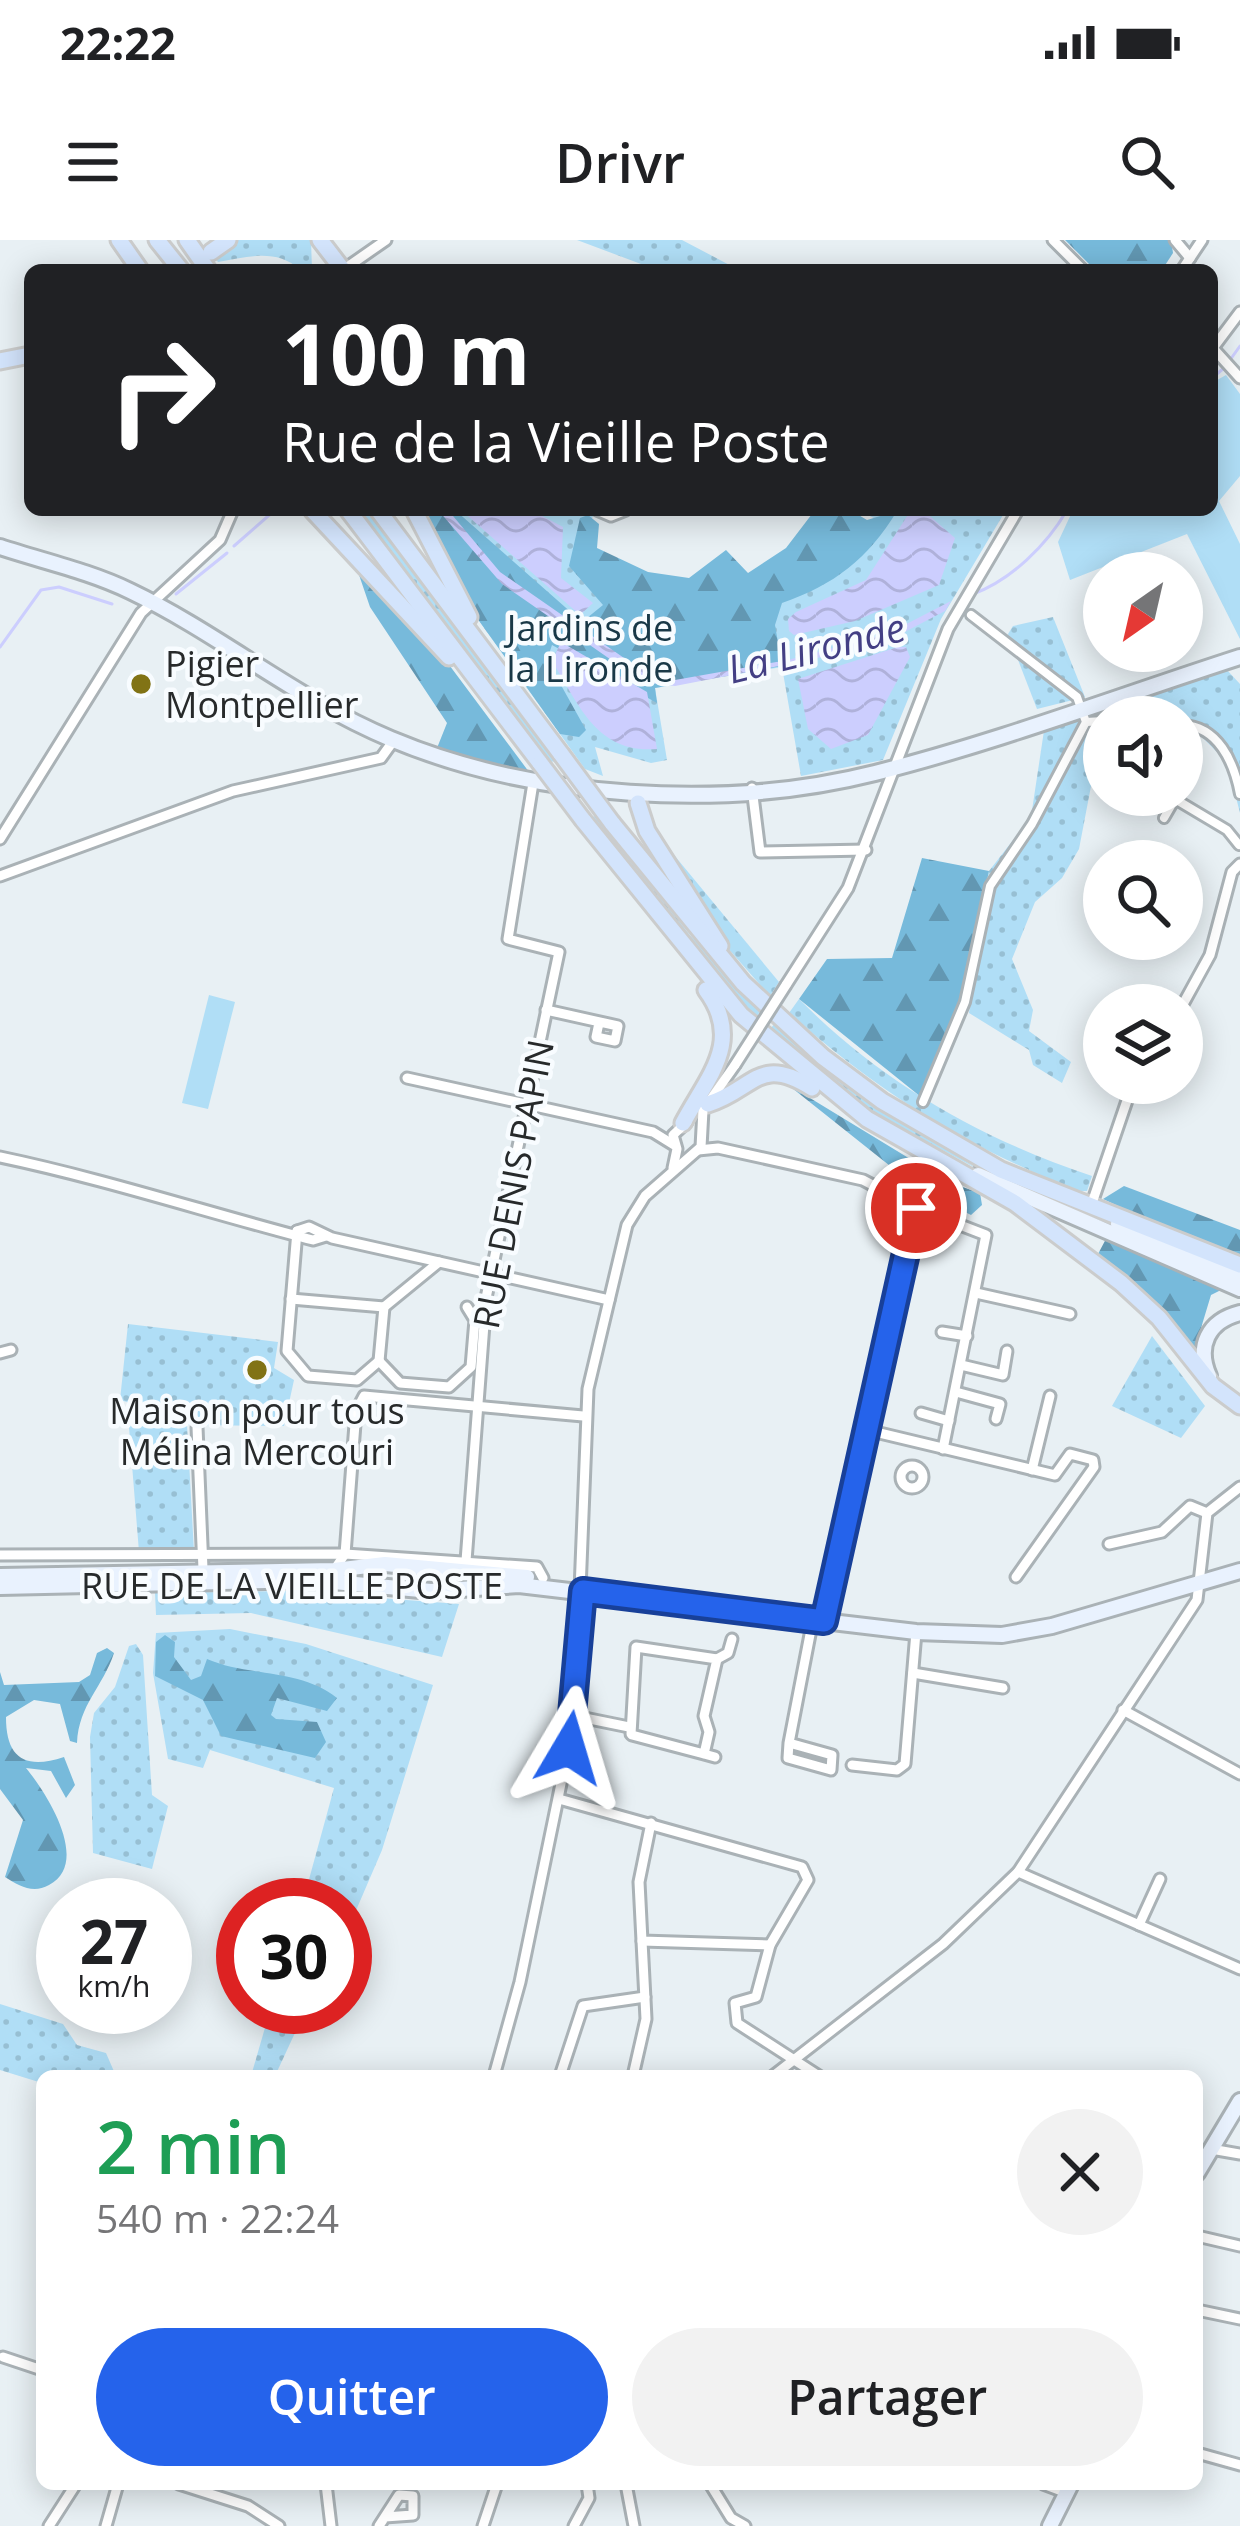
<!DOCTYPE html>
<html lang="fr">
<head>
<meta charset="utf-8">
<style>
  body { margin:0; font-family:"Open Sans",sans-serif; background:#f2f2f2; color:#202124; height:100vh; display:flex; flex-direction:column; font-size:45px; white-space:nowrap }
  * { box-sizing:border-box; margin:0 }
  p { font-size:39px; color:#757577 }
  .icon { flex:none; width:66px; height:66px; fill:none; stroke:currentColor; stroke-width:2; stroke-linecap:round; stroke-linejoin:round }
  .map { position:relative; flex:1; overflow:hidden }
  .drawer { position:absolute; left:36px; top:1830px; width:1167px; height:420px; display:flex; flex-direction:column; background:#fff; border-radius:18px; box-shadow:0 6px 30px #0003 }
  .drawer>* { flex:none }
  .guide { position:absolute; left:24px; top:24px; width:1194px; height:252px; border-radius:18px; box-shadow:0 6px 30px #0003; background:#202124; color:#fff; overflow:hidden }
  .needle { width:78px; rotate:214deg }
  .tools { position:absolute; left:1083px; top:312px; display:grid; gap:24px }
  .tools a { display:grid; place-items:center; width:120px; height:120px; border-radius:50%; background:#fff; box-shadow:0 6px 30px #0003; font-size:60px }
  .speed { position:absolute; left:36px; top:1638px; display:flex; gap:24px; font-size:60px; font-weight:700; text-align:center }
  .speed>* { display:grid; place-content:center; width:156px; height:156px; border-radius:50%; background:#fff; box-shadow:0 6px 30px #0003; line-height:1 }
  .speed small { font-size:30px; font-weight:400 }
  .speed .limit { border:18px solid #d22; background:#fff; color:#111 }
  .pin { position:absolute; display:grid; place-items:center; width:102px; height:102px; color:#fff; margin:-51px; border:6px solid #fff; border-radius:50%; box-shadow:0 3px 12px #0007 }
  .me { position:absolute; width:132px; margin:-66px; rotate:7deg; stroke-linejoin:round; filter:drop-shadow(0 0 9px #0008) }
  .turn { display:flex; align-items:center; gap:42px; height:252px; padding:0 60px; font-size:54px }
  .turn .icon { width:156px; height:156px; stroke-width:2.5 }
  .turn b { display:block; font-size:84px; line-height:102px }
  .round { display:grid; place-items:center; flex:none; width:126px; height:126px; border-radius:63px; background:#f2f2f2 }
  .head { display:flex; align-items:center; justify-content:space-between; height:204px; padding:0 60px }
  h1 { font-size:72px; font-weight:600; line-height:90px; color:#1e9e55 }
  .cta { display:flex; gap:24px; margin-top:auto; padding:24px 60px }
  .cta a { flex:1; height:138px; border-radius:72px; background:#2563eb; color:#fff; font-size:48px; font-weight:600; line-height:138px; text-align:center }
  .cta a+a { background:#f2f2f2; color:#202124 }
  .status { display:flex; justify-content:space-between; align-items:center; height:84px; padding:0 60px; background:#fff; direction:ltr }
  .status svg { height:33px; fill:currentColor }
  header { display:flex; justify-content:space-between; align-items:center; height:156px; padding:0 60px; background:#fff; font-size:54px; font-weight:600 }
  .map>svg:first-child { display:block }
  .green { fill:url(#green-dots) }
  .forest { fill:url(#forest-firs) }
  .pitch { fill:#b0def6 }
  .water { fill:url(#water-waves) }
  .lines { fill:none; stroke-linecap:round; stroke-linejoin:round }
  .stream { stroke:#cccefe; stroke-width:3 }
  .pedestrian-casing { stroke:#aab2b6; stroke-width:14 }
  .minor-casing { stroke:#aab2b6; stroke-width:15 }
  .secondary-casing { stroke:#aab2b6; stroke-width:20 }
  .primary-casing { stroke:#cbcccc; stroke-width:21 }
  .pedestrian { stroke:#fff; stroke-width:8 }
  .minor { stroke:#fff; stroke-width:9 }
  .secondary { stroke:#e9f2fe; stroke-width:14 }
  .primary { stroke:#d3e4fc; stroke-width:15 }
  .minor-bridge-casing { stroke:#aab2b6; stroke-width:15; stroke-linecap:butt }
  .primary-bridge-casing { stroke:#cbcccc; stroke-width:21; stroke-linecap:butt }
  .minor-bridge { stroke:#fff; stroke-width:9 }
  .primary-bridge { stroke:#d3e4fc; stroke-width:15 }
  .route-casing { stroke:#184099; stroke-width:30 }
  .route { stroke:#2563eb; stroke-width:21 }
  .poi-dot { fill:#817315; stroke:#f8fcff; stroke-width:4.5 }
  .labels { text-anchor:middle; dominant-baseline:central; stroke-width:9; stroke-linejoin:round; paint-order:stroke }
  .park-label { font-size:36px; fill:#193847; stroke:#f8fcff }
  .poi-label { font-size:36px; fill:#272a2b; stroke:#f8fcff; text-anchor:start }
  .street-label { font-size:36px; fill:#272a2b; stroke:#f8fcff }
  .water-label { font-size:39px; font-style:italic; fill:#433f84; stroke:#f8fcff }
</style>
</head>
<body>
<div class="status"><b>22:22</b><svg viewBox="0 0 49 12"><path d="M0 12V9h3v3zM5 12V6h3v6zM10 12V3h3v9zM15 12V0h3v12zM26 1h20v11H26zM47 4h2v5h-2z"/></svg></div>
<header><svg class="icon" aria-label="menu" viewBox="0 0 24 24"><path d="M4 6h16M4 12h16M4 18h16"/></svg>Drivr<svg class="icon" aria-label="search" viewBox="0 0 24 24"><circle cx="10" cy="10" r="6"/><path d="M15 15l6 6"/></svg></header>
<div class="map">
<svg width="1240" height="2286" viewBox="0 0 1240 2286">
  <defs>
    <pattern id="green-dots" width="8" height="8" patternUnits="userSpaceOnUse" patternTransform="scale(3)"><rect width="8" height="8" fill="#b0def6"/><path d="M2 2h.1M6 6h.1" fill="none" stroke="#97bfd3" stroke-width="1.8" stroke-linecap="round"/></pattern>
    <pattern id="forest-firs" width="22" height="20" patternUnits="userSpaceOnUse" patternTransform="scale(3)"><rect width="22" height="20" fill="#77badb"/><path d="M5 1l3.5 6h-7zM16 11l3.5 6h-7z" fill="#6297b2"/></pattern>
    <pattern id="water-waves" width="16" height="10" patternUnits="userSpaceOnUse" patternTransform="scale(3)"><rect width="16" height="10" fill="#cccefe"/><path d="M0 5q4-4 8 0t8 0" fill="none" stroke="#afb1da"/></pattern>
  </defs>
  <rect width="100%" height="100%" fill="#e8f0f4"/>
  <g class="green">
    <path d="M237 0H311L312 30H300C277 8 247 17 218 22L214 16Z"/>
    <path d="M577 0H682L739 30H641V24Z"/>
    <path d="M356 270H371L559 522 545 521Z"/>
    <path d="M421 270H585L594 274 577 312 622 338 753 342 881 282 859 270H1006L941 379 883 520 801 536 782 427 655 448 667 520 651 523 595 507 603 536 585 529 472 371Z"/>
    <path d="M1053 377 1085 457 1037 469 1008 394 1013 386Z"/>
    <path d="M1227 430 1240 444V573L1227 522 1196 491 1182 492V477H1104V528L1092 541 1079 609 1062 638 1035 662 1012 719 1033 770 1029 791 1071 822 1062 843 1033 825 1029 810 969 773 989 631 1031 577 1045 484Z"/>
    <path d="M600 576 689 694 761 770 754 781 589 577Z"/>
    <path d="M650 586 779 742 770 756 725 705Z"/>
    <path d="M799 759C882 843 981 899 1092 936L1087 951C1068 952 1045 938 1027 929 939 890 862 838 789 773Z"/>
    <path d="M775 783 880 867 981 931 843 856 768 792Z"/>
    <path d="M128 1084 278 1102 274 1128 294 1140 284 1186 187 1185 194 1312H139L127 1162 120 1160Z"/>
    <path d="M1152 1096 1205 1166 1181 1198 1112 1166Z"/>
    <path d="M288 1351 459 1364 442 1417 251 1373 156 1375 155 1353Z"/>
    <path d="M230 1389 306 1404 433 1445 382 1610 345 1696V1665H302L334 1548 210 1510 203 1528 168 1519 153 1433 156 1393Z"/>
    <path d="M136 1404 143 1415 152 1555 168 1566 152 1629 93 1613 90 1497 94 1473 115 1447 129 1406Z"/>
    <path d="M0 1764 63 1784 77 1805 106 1813 116 1836H42V1843L0 1830Z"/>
    <path d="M271 1767H307L275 1836H251Z"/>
  </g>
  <g class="forest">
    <path d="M1065 0H1171L1173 13 1162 30H1095Z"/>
    <path d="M421 270H455L582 382 603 365 569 326 580 278 588 275 599 284 597 308 648 332 689 338 726 310 748 333 786 308 815 270H850L867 280 897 271C868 319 834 345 782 363L775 385 782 426 655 448 657 463 552 405 547 420 586 490 579 497 560 494 472 371Z"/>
    <path d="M357 329 444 418 535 540 437 508 447 483 370 367Z"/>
    <path d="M922 618 989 631 962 761 921 857 799 759 827 719 892 718Z"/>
    <path d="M787 844 948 942 980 953 982 965 971 975 919 949Z"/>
    <path d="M1124 946 1240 990V1015L1199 1004 1103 959Z"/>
    <path d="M1107 997 1225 1048 1211 1055 1198 1098 1201 1128 1169 1077 1098 1014Z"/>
    <path d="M165 1395 175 1402 174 1417 191 1440 201 1436 207 1419C248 1437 300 1428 337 1458L327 1471 277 1458 271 1475 276 1479 317 1482 326 1502 315 1518 221 1496 203 1460 155 1436 156 1402Z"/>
    <path d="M107 1408 114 1413C103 1447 79 1464 77 1503L70 1501 60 1464 34 1460 6 1477C6 1518 25 1530 64 1517L75 1545 66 1558 51 1531 26 1528C45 1551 92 1622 49 1645 33 1654 19 1646 5 1637L23 1580 0 1549V1432L4 1445 79 1442 90 1435 97 1413Z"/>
  </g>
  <g class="pitch">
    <path d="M1226 135 1240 154V236L1219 261 1240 304V399L1187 294 1070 340 1058 302 1073 270H1212V143Z"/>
    <path d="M209 755 235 762 208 869 182 863Z"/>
  </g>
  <g class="water">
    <path d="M438 270H448L500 332 637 427 675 440 788 420 889 393 951 361 945 371 895 397 810 420 675 446 643 442 502 344Z"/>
    <path d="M461 270H531L563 287 561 338 593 363 580 375Z"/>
    <path d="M911 270H923L955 298 939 345 855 381 794 395 789 391 788 379 796 372 866 340Z"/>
    <path d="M561 402 647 452 657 509C597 514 579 465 552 421Z"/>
    <path d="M898 407H906L910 417 868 495 831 509 808 489 798 439Z"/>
  </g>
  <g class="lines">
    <g class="stream">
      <path d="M1230 120 1240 106"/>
      <path d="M1212 138 1224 128"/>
      <path d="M234 306 275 270"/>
      <path d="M176 354 227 313"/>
      <path d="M973 354C1011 340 1047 305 1067 270"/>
      <path d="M0 407 41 350 59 347 112 364"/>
    </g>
    <defs>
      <g id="pedestrian">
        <path d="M1086 482 1104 481"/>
        <path d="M1182 485C1218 486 1234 522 1240 554"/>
        <path d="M1164 578 1175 559 1227 590 1239 605"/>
        <path d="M923 862 965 762 990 646 1032 584 1086 482 1077 457 971 375"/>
      </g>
      <g id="minor">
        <path d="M1053 0 1083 30"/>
        <path d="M1175 0 1190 18"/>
        <path d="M343 30 386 0"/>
        <path d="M1182 30 1202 0"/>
        <path d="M1212 107 1240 138"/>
        <path d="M1213 108 1240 72"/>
        <path d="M597 270 611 276 626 270"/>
        <path d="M752 548 760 612 866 610"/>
        <path d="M0 599 141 373 220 300 233 270"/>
        <path d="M0 636 233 551 381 518 394 500"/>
        <path d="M786 745 848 648 948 389 1018 270"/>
        <path d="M1182 766 1210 715 1232 632 1240 624"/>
        <path d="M546 770 618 786 615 801 596 797 599 783"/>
        <path d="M407 838 653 892 674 905"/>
        <path d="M711 859 735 825"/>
        <path d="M698 910 718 908 863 940 916 968 986 995 943 1209"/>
        <path d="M0 917C105 939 212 974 313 1000L326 996"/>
        <path d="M673 928 677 909 673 895 687 882"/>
        <path d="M1092 963 1133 843"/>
        <path d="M297 991 309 987 332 998 609 1060"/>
        <path d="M297 991 287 1111 308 1136 357 1140 379 1121"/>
        <path d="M976 1053 1070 1074"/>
        <path d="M291 1059 384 1067"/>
        <path d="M384 1067 439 1022"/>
        <path d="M942 1092 967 1096"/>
        <path d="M0 1113 11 1110"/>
        <path d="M379 1121 400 1143 449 1147 471 1127 475 1080 467 1067"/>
        <path d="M379 1121 384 1067"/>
        <path d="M961 1125 1003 1135 1007 1111"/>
        <path d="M956 1152 1000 1164 996 1179"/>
        <path d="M921 1173 949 1181"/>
        <path d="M197 1187 203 1329"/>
        <path d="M867 1190 1055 1235 1070 1214 1093 1220 1094 1227 1016 1337"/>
        <circle cx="912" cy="1237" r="11"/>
        <path d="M1032 1230 1050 1156"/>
        <path d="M1109 1304 1162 1292 1190 1266 1207 1273"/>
        <path d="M0 1315 345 1314 537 1327 543 1338"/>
        <path d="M466 1321 486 1058 559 712 508 699 533 543"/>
        <path d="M334 1330 345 1314 356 1171 364 1156 583 1176"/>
        <path d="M824 1381 916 968"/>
        <path d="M717 1419 728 1413 732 1399"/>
        <path d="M913 1433 1003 1448"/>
        <path d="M1123 1470 1240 1534"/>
        <path d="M575 1476 629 1487"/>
        <path d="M789 1503 832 1515 831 1530 788 1518 789 1503 813 1379"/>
        <path d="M704 1514 709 1492 704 1476 717 1419 636 1407 631 1494 632 1495 704 1514 715 1517"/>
        <path d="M852 1525 897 1530 905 1524 916 1392"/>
        <path d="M559 1559 802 1627 808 1640 770 1705 756 1757 735 1763 737 1783 819 1836"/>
        <path d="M651 1583 639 1642 642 1701 770 1705"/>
        <path d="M1018 1632 1240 1729"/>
        <path d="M1139 1685 1160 1639"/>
        <path d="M494 1836 520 1742 575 1476 588 1149 627 985 645 956 701 907 703 870"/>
        <path d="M560 1836 583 1766 645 1757"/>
        <path d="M633 1836 646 1779 642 1701"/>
        <path d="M773 1836 943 1704 1018 1632 1197 1360 1207 1273 1240 1247"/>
        <path d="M1211 1909 1240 1914"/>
        <path d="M1197 1996 1240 2006"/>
        <path d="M1197 2070 1240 2079"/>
        <path d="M3 2117 42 2130"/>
        <path d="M1197 2213 1240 2225"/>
        <path d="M179 2244 248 2266 279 2286"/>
        <path d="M326 2244 331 2286"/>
        <path d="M626 2244 634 2286"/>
        <path d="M710 2244 731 2278 745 2286"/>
        <path d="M1043 2244 1067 2253"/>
        <path d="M49 2286 76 2244"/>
        <path d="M106 2286 118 2244"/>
        <path d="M379 2286 399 2255 413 2256V2275L385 2277"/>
        <path d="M483 2286 497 2244"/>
        <path d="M574 2286 589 2258 587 2244"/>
      </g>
      <g id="secondary">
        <path d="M0 307C42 321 89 331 130 351 220 394 297 460 391 499 534 559 724 571 875 533 998 502 1119 456 1240 417"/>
        <path d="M978 935 1240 1049"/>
        <path d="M1118 984 1240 1037"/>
        <path d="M1209 1136C1196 1106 1208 1081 1240 1073"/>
        <path d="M0 1336 334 1330 385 1324 527 1337"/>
        <path d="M0 1347 312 1340 431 1351 519 1345 916 1392 1002 1395 1052 1386 1240 1331"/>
        <path d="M1197 1933 1240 1861"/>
        <path d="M1050 2286 1071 2244"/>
      </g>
      <g id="primary">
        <path d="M119 0 140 30"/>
        <path d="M157 0 181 30"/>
        <path d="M187 0 208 30"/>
        <path d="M320 0 343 30"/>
        <path d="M211 12 228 0"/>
        <path d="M0 121 30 115"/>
        <path d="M312 270 449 417"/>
        <path d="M348 270 540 523"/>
        <path d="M378 270 561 514"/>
        <path d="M414 270 469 377"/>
        <path d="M638 563 647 591 720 706"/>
        <path d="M583 580 741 775 867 879 1015 963 1121 1043 1159 1078 1213 1146 1240 1166"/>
        <path d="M612 583 743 743 823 817 882 861 1001 930 1240 1025"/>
        <path d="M708 864C754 850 758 814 812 848"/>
        <path d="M683 883C708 836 744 801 706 750"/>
      </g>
    </defs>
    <use href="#pedestrian" class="pedestrian-casing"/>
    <use href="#minor" class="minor-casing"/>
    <use href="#secondary" class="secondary-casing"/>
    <use href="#primary" class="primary-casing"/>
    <use href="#pedestrian" class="pedestrian"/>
    <use href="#minor" class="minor"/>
    <use href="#secondary" class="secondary"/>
    <use href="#primary" class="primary"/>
    <defs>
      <path id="minor-bridge" d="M735 825 786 745"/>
      <g id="primary-bridge">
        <path d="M561 514 612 583"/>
        <path d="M540 523 583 580"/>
      </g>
    </defs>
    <use href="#minor-bridge" class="minor-bridge-casing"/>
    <use href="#primary-bridge" class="primary-bridge-casing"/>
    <use href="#minor-bridge" class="minor-bridge"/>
    <use href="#primary-bridge" class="primary-bridge"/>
  </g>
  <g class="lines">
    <defs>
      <path id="route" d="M569 1508 583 1351 824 1381 916 968"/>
    </defs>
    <use href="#route" class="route-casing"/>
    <use href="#route" class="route"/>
  </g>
  <g class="poi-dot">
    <circle cx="141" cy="444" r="12"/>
    <circle cx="257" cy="1130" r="12"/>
  </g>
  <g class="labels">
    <g class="park-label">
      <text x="590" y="387">Jardins de<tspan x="590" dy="41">la Lironde</tspan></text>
    </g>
    <g class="poi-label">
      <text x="165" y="423">Pigier<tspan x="165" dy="41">Montpellier</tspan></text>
      <text x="257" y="1170" text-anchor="middle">Maison pour tous<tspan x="257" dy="41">Mélina Mercouri</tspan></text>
    </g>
    <g class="street-label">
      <text transform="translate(513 944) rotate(-79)">RUE DENIS PAPIN</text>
      <text x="292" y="1345">RUE DE LA VIEILLE POSTE</text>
    </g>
    <g class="water-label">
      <text transform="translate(816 407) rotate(-14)">La Lironde</text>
    </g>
  </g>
</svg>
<div class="tools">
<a><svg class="needle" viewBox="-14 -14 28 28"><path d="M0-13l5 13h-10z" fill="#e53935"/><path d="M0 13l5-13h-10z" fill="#757577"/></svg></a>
<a><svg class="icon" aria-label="sound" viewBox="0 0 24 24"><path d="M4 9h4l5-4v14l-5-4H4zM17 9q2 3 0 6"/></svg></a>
<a><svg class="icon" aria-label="search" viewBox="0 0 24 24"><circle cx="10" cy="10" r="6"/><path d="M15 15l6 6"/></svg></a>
<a><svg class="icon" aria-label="layers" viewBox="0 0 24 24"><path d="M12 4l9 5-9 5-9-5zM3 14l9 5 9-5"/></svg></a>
</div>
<div class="speed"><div>27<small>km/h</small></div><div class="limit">30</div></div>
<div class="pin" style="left:916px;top:968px;background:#d93025"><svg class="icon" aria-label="arrive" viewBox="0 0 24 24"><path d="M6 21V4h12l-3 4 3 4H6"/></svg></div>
<svg class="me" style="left:569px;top:1508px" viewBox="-20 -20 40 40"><path d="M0-17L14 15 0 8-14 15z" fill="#2563eb" stroke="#fff" stroke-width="4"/></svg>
<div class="guide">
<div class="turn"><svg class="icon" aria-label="right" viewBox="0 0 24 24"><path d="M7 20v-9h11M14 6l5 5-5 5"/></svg><div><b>100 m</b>Rue de la Vieille Poste</div></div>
</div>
<section class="drawer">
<div class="head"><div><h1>2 min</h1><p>540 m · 22:24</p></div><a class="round"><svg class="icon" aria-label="close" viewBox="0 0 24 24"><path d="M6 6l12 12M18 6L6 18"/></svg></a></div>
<div class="cta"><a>Quitter</a><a>Partager</a></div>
</section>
</div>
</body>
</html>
